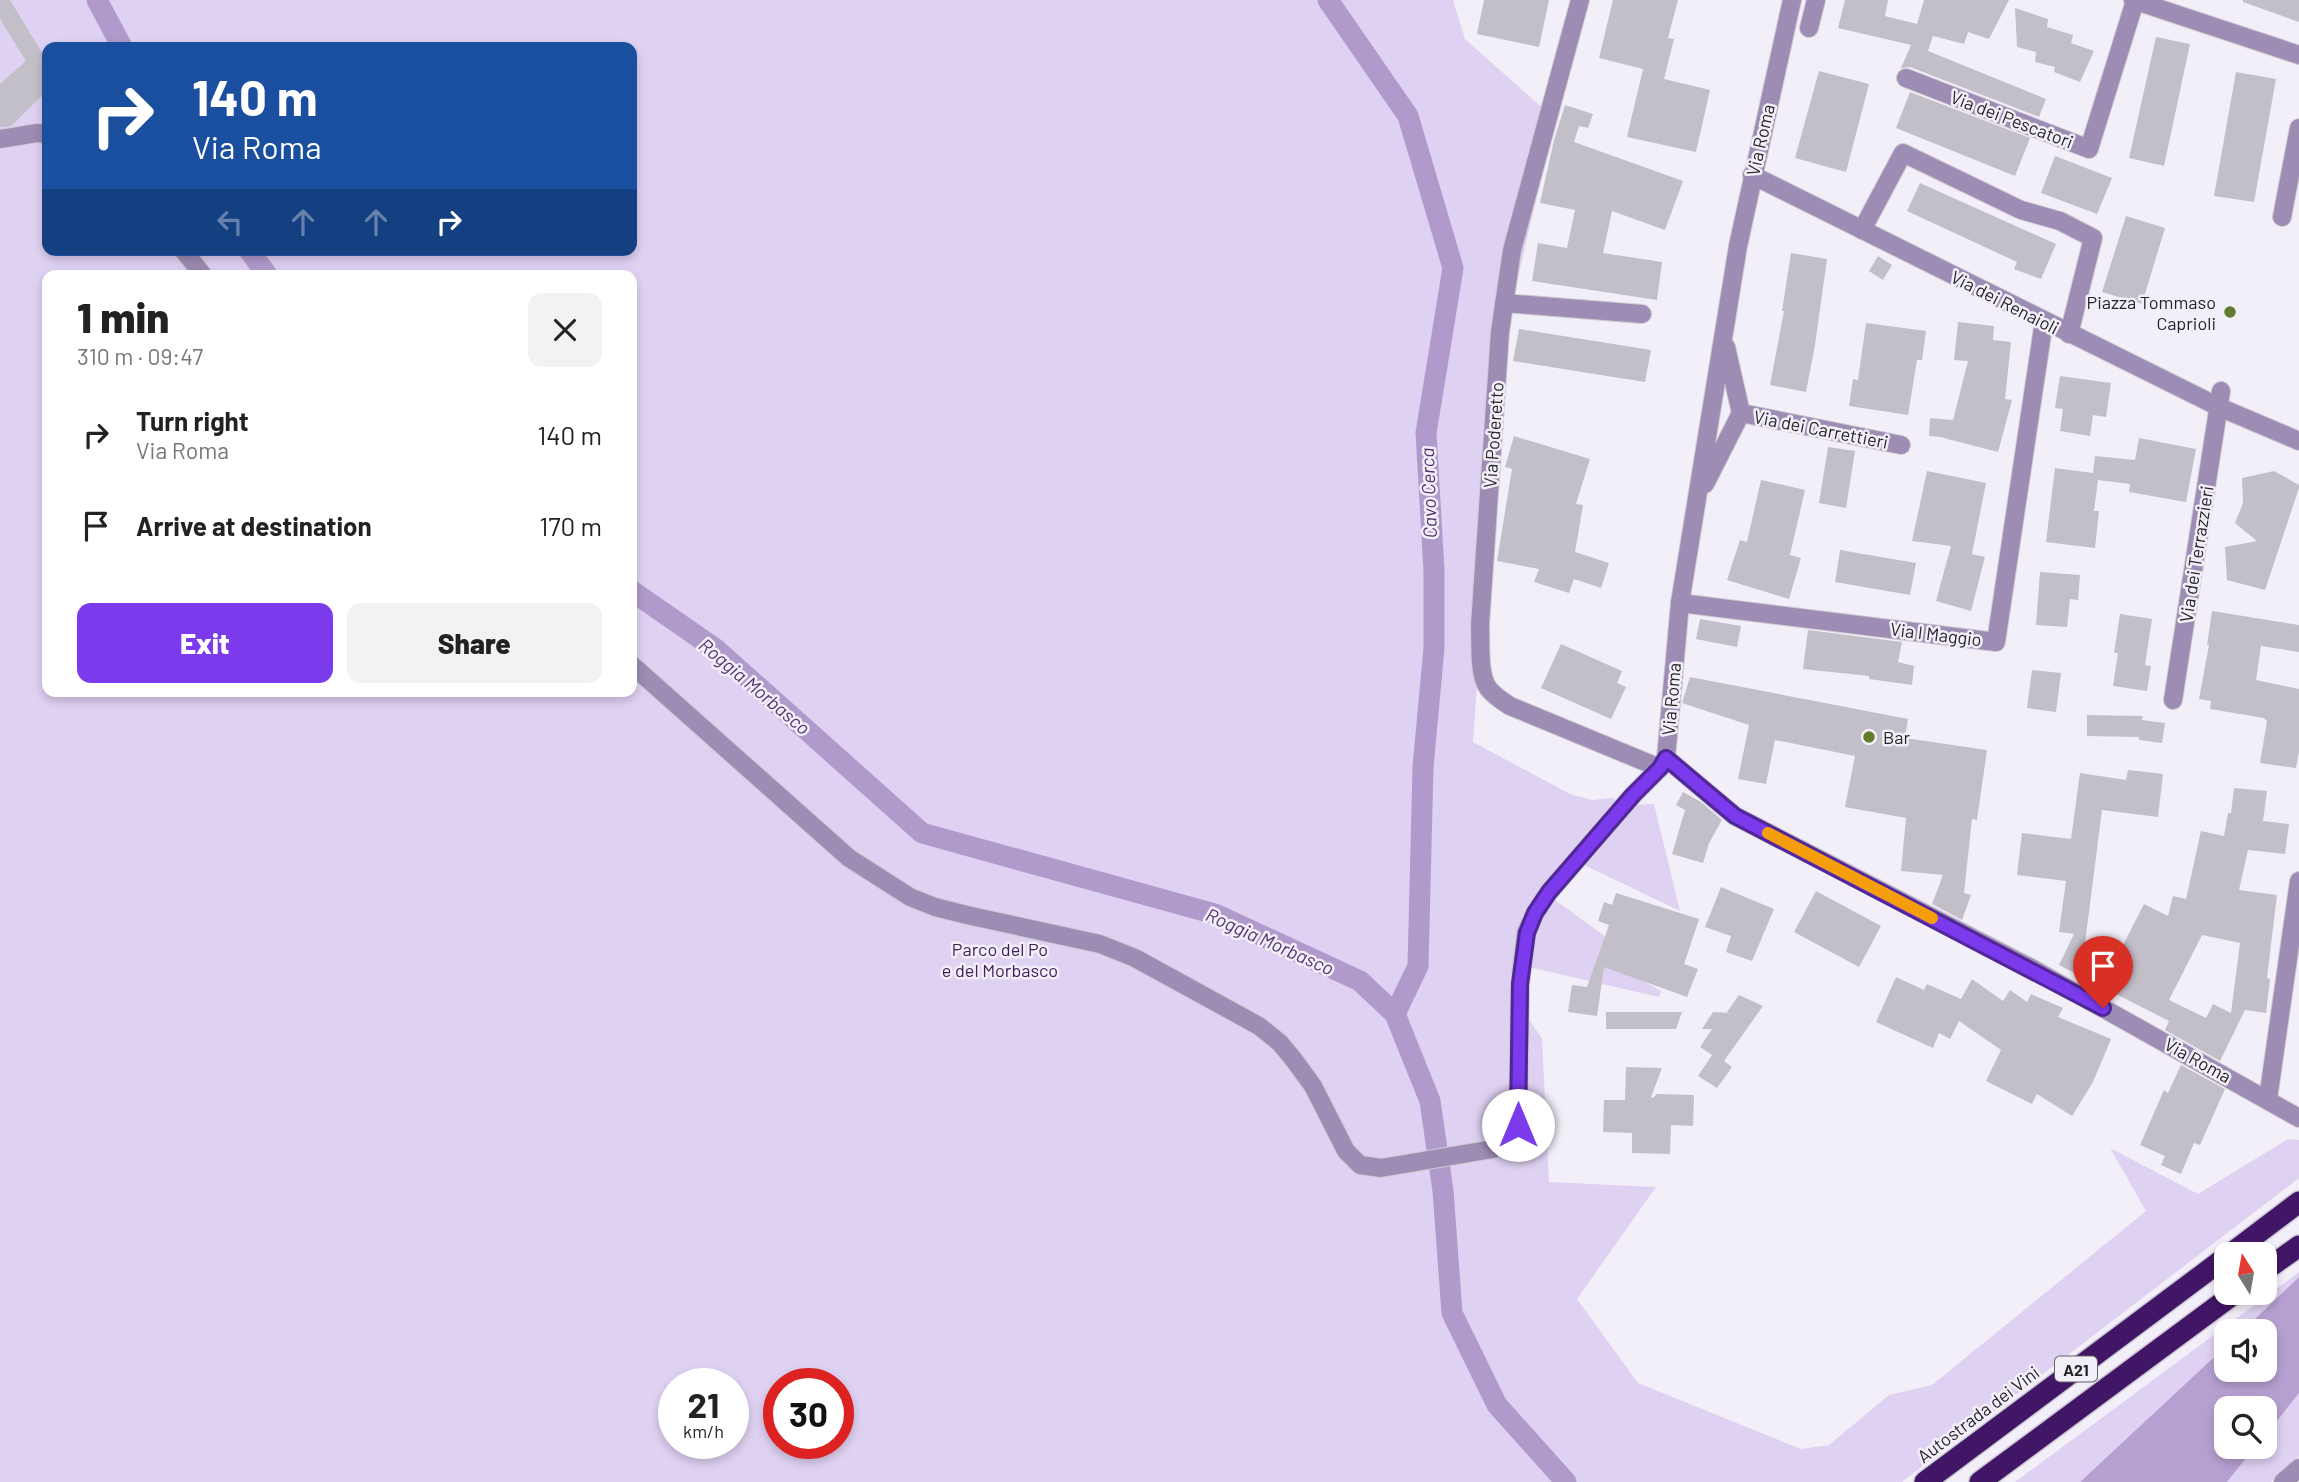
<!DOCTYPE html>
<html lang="en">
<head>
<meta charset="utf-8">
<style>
  body { margin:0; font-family:Barlow,sans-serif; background:#f2f2f2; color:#222; height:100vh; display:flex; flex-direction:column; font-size:26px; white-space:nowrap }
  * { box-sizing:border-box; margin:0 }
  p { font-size:23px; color:#767676 }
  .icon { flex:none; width:38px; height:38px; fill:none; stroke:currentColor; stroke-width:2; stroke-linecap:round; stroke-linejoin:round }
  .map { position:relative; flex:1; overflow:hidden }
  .drawer { position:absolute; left:42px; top:270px; width:595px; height:427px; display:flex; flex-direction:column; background:#fff; border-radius:14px; box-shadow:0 4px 10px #0003 }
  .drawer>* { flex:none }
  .guide { position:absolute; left:42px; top:42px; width:595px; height:214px; border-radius:14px; box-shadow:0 4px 10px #0003; background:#1a4fa0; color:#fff; overflow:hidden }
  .needle { width:46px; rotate:349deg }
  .buttons { position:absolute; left:2214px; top:1242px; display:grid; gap:14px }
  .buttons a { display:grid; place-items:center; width:63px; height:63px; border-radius:14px; background:#fff; box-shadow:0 4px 10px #0003; font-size:35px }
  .speed { position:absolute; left:658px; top:1368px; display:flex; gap:14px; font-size:35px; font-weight:700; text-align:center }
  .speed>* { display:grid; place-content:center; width:91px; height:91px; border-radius:50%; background:#fff; box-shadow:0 4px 10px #0003; line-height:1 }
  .speed small { font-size:18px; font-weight:400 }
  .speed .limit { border:10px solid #d22; background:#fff; color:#111 }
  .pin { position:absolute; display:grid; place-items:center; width:60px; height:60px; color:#fff; margin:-72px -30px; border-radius:50% 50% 50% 0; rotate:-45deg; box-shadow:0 0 7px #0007 }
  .pin .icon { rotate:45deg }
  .me { position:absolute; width:77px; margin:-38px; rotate:0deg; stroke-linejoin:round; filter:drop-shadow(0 0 5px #0008) }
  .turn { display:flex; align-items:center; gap:24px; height:147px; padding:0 35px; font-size:32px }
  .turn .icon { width:91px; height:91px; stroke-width:2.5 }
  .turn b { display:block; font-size:49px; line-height:60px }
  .lanes { display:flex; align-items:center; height:66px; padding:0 35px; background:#0003; justify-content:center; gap:35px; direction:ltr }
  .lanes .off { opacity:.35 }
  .round { display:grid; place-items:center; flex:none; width:74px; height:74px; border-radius:14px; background:#f2f2f2 }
  .summary { display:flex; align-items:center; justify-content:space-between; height:119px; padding:0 35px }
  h1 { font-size:42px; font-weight:800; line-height:52px }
  .primary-button { display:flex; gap:14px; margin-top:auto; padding:14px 35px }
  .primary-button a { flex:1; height:80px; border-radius:14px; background:#7c3aed; color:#fff; font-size:28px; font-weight:800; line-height:80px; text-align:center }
  .primary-button a+a { background:#f2f2f2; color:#222 }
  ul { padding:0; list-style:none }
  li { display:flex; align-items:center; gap:21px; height:91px; padding:0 35px }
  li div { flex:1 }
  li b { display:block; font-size:26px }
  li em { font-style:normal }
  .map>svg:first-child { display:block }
  .green { fill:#dfd1f2; fill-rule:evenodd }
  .forest { fill:#b6a0d1 }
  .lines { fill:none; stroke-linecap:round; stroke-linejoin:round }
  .canal { stroke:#b09acb; stroke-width:21 }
  .building { fill:#c3bfc9; fill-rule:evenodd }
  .minor-casing { stroke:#cecad3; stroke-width:20 }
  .highway-casing { stroke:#cecad3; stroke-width:24 }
  .minor { stroke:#9d8cb3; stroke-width:18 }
  .highway { stroke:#421667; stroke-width:21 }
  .route-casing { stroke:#51269a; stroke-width:18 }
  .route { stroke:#7c3aed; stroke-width:12 }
  .slow { stroke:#f59e0b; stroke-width:12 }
  .poi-dot { fill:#637b2e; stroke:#f3eff9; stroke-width:2.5 }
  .labels { text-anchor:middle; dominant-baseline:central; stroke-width:5; stroke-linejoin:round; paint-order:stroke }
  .shield { fill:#f3eff9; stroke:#646167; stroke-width:2 }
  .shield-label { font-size:16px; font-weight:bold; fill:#262428 }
  .street-label { font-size:18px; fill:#262428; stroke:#f3eff9 }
  .poi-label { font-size:18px; fill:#262428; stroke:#f3eff9; text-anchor:end }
  .park-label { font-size:18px; fill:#3f205b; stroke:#f3eff9 }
  .water-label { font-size:19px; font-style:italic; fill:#50336f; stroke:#f3eff9 }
</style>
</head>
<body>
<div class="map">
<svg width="2299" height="1482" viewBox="0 0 2299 1482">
  <rect width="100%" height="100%" fill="#f3eff9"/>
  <g class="green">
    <path d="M0 0H1453L1465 39 1555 119 1501 350 1473 742 1570 794 1592 800 1612 798 1625 805 1654 804 1680 911 1580 863 1551 897 1606 937 1598 955 1661 991 1659 997 1520 965 1522 1010 1542 1038 1549 1182 1656 1187 1577 1299 1638 1383 1801 1449 1829 1445 1889 1395 1932 1385 2146 1211 2110 1148 2198 1194 2288 1139 2299 1140V1178L1902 1482H0ZM47 47H632V250H47ZM47 275H632V691H47ZM674 1384H733V1444H674ZM779 1384H838V1444H779Z"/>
    <path d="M2299 1272V1277L2241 1332H2226V1346L2080 1482H2015Z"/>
    <path d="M2299 1393V1456L2271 1482H2227L2255 1447H2264L2265 1436Z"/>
  </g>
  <path class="forest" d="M2299 1277V1393L2265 1436 2264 1409H2226V1447H2255L2227 1482H2080L2226 1346V1370H2264V1332H2241Z"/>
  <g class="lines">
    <g class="canal">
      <path d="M97 0 122 47"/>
      <path d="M1328 0 1408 116 1453 268 1426 433 1434 571V648L1423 767 1418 966 1395 1014"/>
      <path d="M249 250 267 275"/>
      <path d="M632 591 717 650 922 833 1215 914 1360 981 1395 1014 1430 1101 1443 1191 1452 1313 1497 1405 1566 1482"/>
    </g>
  </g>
  <g class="building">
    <path d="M0 0H10L47 61V91L11 126 0 127V84L26 61 0 19Z"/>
    <path d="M1484 0H1549L1539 47 1477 34Z"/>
    <path d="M1613 0H1678L1668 38 1674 39 1664 79 1710 90 1696 152 1627 137 1643 69 1599 58Z"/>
    <path d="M1845 0H1888L1885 16 1917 24 1924 0H2009L1989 39 1968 32 1964 44 1933 36 1928 51 2046 99 2039 117 1910 67 1901 68 1911 45 1838 28Z"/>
    <path d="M2243 0H2299V22L2243 2Z"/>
    <path d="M2015 8 2048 19 2047 27 2073 35 2071 43 2094 51 2080 82 2054 72 2055 67 2035 62 2036 52 2017 47Z"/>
    <path d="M2156 37 2190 44 2164 166 2129 158Z"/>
    <path d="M1819 71 1869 84 1846 172 1795 158Z"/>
    <path d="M2236 72 2276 79 2254 202 2214 196Z"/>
    <path d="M1910 92 2030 138 2015 176 1896 128Z"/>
    <path d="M1565 105 1593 114 1588 128 1579 126 1574 142 1683 181 1665 230 1612 211 1603 253 1662 262 1657 300 1532 281 1538 243 1567 248 1575 210 1540 203 1554 140Z"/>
    <path d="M2055 156 2112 178 2097 214 2041 193Z"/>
    <path d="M1920 183 2056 244 2041 279 2014 269 2017 262 1907 211Z"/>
    <path d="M2126 216 2165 228 2142 304 2102 292Z"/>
    <path d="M1791 253 1827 259 1815 345 1806 392 1770 385 1784 311H1782Z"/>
    <path d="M1878 256 1892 265 1883 280 1869 271Z"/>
    <path d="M1958 322 1994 326 1993 340 2011 342 2005 399 2012 400 1998 452 1940 437 1929 436 1930 418 1953 420 1968 361 1954 360Z"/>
    <path d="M1866 323 1926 331 1922 360H1917L1908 415 1849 406 1853 379 1858 380Z"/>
    <path d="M1519 329 1651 350 1645 382 1513 361Z"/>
    <path d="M2060 376 2111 383 2106 417 2093 415 2090 436 2060 431 2063 409 2055 408Z"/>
    <path d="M1514 436 1590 459 1576 504 1583 505 1575 552 1609 563 1601 588 1574 579 1569 593 1534 582 1539 569 1497 561 1512 469 1505 467Z"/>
    <path d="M2139 438 2196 449 2186 502 2129 492 2130 484 2098 480 2094 511H2099L2095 548 2046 542 2055 468 2093 473 2095 456 2135 460Z"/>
    <path d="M1828 447 1855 451 1846 508 1819 503Z"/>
    <path d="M1927 471 1986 483 1972 554 1985 557 1971 611 1936 601 1951 546 1912 541Z"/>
    <path d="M2274 471 2299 485V488L2265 590 2227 580 2225 547 2257 541 2235 523 2243 503 2242 478Z"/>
    <path d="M1761 480 1805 490 1790 555 1801 558 1789 599 1727 580 1740 540 1747 542Z"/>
    <path d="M1840 550 1916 563 1910 595 1835 582Z"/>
    <path d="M2040 572 2080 575 2078 600 2070 599 2067 627 2036 625Z"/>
    <path d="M2212 611 2299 625V652L2261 646 2256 680 2299 689V751L2296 768 2260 763 2267 721 2264 718 2210 709 2211 701 2199 699 2209 645H2207Z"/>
    <path d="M2120 614 2152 619 2145 665 2151 666 2147 691 2113 686 2118 653H2114Z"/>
    <path d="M1700 619 1741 626 1737 647 1696 639Z"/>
    <path d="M1808 630 1902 642 1898 662 1914 666 1912 685 1869 679V676L1803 669Z"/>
    <path d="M1561 644 1622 671 1617 683 1626 687 1611 719 1541 688Z"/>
    <path d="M2032 670 2061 673 2056 712 2027 708Z"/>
    <path d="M1690 677 1908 719 1905 738 1987 750 1977 820 1972 819 1964 893 1971 895 1962 920 1932 904 1943 875 1901 871 1906 818 1845 807 1855 756 1775 740 1766 784 1738 779 1749 725 1682 703Z"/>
    <path d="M2087 715 2143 716 2142 720 2165 723 2162 743 2139 740V737L2087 736Z"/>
    <path d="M2128 770 2163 774 2158 817 2102 810 2085 943 2116 959 2144 904 2168 916 2173 896 2186 899 2201 831 2224 836 2228 813H2231L2234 788 2267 791 2263 821 2289 824 2285 854 2248 850 2239 890 2277 895 2267 978 2270 979 2266 1013 2245 1010 2220 1061 2165 1030 2169 1021 2059 965 2074 934 2059 932 2066 881 2017 875 2022 833 2071 839 2080 773 2126 780ZM2202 935 2240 943 2231 1013 2213 1004 2206 1018 2169 1000Z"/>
    <path d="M1683 792 1701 802 1722 820 1709 843 1703 863 1672 854 1685 810 1676 805Z"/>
    <path d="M1721 887 1774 909 1752 961 1726 952 1731 936 1705 927Z"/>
    <path d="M1816 891 1881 926 1859 967 1794 932Z"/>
    <path d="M1616 893 1699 919 1684 964 1698 969 1687 997 1604 967 1597 1016 1568 1012 1572 985 1587 987 1609 925 1598 921 1604 902 1612 905Z"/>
    <path d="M1896 977 1924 990 1927 984 1961 999 1972 979 2003 1001 2010 990 2027 1002 2031 994 2063 1008 2058 1017 2111 1039 2093 1082 2072 1116 2037 1094 2032 1104 1986 1081 2001 1050 1959 1021 1950 1039 1939 1033 1933 1048 1876 1022Z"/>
    <path d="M1739 995 1763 1006 1724 1061 1732 1067 1717 1088 1698 1076 1712 1055 1700 1047 1712 1029H1702L1713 1012 1730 1013 1727 1012Z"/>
    <path d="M1606 1012H1682L1676 1029H1606Z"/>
    <path d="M2181 1065 2225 1089 2200 1145 2194 1143 2181 1174 2161 1165 2165 1156 2140 1145 2164 1090 2168 1093Z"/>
    <path d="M1626 1067 1662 1068 1651 1097 1653 1098 1657 1094 1694 1095 1693 1126 1671 1125 1670 1154 1632 1153V1133L1603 1132 1604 1100H1625Z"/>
  </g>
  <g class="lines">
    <defs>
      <g id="minor">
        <path d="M1580 0 1512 250 1500 332 1480 625C1481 643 1478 673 1488 688 1494 696 1502 701 1510 706L1660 768"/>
        <path d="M1792 0 1738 246 1680 603 1666 758 1735 816 2033 969 2299 1118"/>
        <path d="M2133 0 2299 55"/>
        <path d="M1809 28 1816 0"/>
        <path d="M1906 78 2089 149 2135 1"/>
        <path d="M0 139 37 133 47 134"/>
        <path d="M1752 175 2219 407 2299 441"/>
        <path d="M2282 217 2299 128"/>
        <path d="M1862 230 1903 153 2021 210 2060 221 2093 238 2069 334"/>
        <path d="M183 250 203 275"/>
        <path d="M1504 303 1642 314"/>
        <path d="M1726 347 1741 413 1901 445"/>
        <path d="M1705 484 1741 413"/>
        <path d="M1680 603 1996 642 2044 321"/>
        <path d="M632 665 849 858 910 897 935 907 967 915 1100 944 1135 958 1259 1026 1280 1043 1294 1060 1313 1086 1346 1151 1360 1165 1381 1168 1493 1149C1504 1143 1512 1136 1518 1125L1520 984 1526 933 1535 913 1549 892 1633 795 1660 768 1666 758"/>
        <path d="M2173 700 2221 391"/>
        <path d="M2268 1099 2299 881"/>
        <path d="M2283 1482 2299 1468"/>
      </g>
      <g id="highway">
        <path d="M2229 1255 2299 1202"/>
        <path d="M2264 1271 2299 1246"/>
        <path d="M1925 1482 2226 1257"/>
        <path d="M1980 1482 2235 1293"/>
      </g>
    </defs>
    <use href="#minor" class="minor-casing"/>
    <use href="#highway" class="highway-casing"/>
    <use href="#minor" class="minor"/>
    <use href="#highway" class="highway"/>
  </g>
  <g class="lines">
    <defs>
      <path id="route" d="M1518 1125 1520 984 1527 933 1535 913 1549 892 1633 795 1660 768 1666 758 1735 816 2103 1008"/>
    </defs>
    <use href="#route" class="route-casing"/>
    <use href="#route" class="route"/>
    <path class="slow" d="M1768 833 1932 918"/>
  </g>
  <g class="poi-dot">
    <circle cx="2230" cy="312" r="7"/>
    <circle cx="1869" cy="737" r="7"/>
  </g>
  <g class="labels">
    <rect class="shield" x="2055" y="1356.5" width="42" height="25" rx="5"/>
    <g class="shield-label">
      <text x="2076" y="1369">A21</text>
    </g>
    <g class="street-label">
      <text transform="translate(2012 119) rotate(21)">Via dei Pescatori</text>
      <text transform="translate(1760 140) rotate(-77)">Via Roma</text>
      <text transform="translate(2005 302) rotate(27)">Via dei Renaioli</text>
      <text transform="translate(1821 429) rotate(11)">Via dei Carrettieri</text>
      <text transform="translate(1493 435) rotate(-86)">Via Poderetto</text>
      <text transform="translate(2196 554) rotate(-81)">Via dei Terrazzieri</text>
      <text transform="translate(1936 634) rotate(7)">Via I Maggio</text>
      <text transform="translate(1671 699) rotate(-85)">Via Roma</text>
      <text transform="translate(2198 1060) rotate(29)">Via Roma</text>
      <text transform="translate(1978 1414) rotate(-37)">Autostrada dei Vini</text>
    </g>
    <g class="poi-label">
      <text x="2216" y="302">Piazza Tommaso<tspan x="2216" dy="21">Caprioli</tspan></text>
      <text x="1883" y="737" text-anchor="start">Bar</text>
    </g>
    <g class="park-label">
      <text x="1000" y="949">Parco del Po<tspan x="1000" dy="21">e del Morbasco</tspan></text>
    </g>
    <g class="water-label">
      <text transform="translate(1428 493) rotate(-92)">Cavo Cerca</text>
      <text transform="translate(755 686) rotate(40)">Roggia Morbasco</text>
      <text transform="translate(1270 941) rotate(24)">Roggia Morbasco</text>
    </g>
  </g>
</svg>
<div class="buttons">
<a><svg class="needle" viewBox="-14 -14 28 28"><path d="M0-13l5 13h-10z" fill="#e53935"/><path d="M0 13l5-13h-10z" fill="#767676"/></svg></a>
<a><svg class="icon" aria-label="sound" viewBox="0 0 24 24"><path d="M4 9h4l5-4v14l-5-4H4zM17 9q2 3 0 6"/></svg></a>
<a><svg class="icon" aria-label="search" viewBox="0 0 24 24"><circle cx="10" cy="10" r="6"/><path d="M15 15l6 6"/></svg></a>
</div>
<div class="speed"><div>21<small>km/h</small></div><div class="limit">30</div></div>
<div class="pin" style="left:2103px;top:1008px;background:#d93025"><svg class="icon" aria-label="arrive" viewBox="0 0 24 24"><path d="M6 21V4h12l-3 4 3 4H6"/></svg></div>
<svg class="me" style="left:1518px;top:1125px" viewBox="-20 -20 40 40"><circle r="19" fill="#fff"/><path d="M0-13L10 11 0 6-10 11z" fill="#7c3aed"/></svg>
<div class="guide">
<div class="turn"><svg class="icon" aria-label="right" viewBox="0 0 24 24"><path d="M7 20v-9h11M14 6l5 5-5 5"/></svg><div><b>140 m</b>Via Roma</div></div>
<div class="lanes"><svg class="icon off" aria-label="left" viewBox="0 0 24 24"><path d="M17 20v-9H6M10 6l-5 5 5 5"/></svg><svg class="icon off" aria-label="ahead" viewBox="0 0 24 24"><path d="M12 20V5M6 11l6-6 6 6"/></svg><svg class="icon off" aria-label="ahead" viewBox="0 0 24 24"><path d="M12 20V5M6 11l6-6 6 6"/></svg><svg class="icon" aria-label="right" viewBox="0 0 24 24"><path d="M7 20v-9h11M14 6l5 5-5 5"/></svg></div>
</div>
<section class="drawer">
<div class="summary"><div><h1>1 min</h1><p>310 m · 09:47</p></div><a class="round"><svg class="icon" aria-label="close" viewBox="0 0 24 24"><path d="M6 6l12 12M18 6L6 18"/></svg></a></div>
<ul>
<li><svg class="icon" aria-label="right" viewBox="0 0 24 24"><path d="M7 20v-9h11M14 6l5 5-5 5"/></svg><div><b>Turn right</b><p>Via Roma</p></div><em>140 m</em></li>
<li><svg class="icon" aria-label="arrive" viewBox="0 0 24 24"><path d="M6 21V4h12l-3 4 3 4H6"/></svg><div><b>Arrive at destination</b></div><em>170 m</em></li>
</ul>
<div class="primary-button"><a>Exit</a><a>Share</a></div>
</section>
</div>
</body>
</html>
